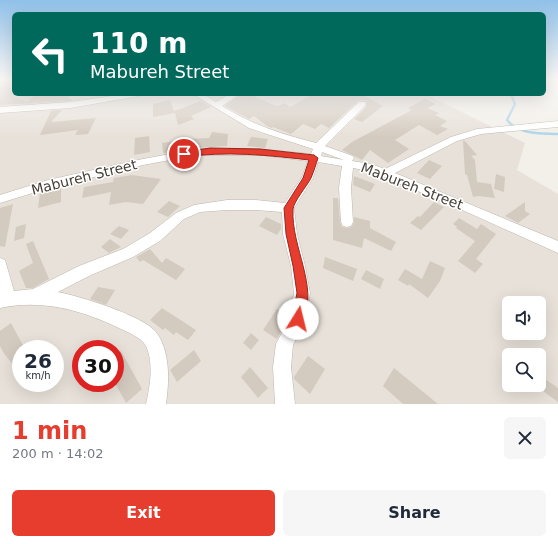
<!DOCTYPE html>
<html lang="en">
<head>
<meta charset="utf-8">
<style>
  body { margin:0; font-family:"DejaVu Sans",sans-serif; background:#f6f6f7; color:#1f2937; height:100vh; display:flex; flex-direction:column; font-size:15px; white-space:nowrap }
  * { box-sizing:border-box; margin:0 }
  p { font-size:13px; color:#747a83 }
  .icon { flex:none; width:22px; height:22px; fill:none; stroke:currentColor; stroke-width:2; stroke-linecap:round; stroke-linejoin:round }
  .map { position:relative; height:404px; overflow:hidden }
  .sheet { display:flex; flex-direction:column; background:#fff; flex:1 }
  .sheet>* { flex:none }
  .guide { position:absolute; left:12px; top:12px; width:534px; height:84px; border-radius:6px; box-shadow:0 4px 16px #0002; background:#00695c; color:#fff; overflow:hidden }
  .buttons { position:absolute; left:502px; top:296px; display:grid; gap:8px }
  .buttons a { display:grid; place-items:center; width:44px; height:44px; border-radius:6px; background:#fff; box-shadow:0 4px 16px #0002; font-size:20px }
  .speed { position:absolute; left:12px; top:340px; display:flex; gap:8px; font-size:20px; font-weight:700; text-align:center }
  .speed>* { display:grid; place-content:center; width:52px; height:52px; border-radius:50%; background:#fff; box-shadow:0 4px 16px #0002; line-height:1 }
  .speed small { font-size:10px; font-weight:400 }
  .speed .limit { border:6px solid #d22; background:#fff; color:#111 }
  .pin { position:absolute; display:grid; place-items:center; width:34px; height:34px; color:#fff; margin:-17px; border:2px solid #fff; border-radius:50%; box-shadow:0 1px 4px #0007 }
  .me { position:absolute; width:44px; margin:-22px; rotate:9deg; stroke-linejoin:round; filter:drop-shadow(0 0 3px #0008) }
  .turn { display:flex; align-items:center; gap:14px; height:84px; padding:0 12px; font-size:18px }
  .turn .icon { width:52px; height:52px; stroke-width:2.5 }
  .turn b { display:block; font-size:28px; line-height:34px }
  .round { display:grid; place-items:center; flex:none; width:42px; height:42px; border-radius:6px; background:#f6f6f7 }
  .overview { display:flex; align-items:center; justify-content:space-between; height:68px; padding:0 12px }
  h1 { font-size:24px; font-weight:800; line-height:30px; color:#e63d2e }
  .action { display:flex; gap:8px; margin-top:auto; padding:8px 12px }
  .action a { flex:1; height:46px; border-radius:6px; background:#e63d2e; color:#fff; font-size:16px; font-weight:800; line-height:46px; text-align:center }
  .action a+a { background:#f6f6f7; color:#1f2937 }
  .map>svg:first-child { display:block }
  .residential { fill:#e7e1d9; fill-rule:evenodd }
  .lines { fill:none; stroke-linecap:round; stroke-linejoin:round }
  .stream { stroke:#acd5ea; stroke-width:2.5 }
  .building { fill:#d4cbc0 }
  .minor-casing { stroke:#beb7ad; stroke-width:1 }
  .minor { fill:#fff; fill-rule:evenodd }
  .route { fill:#e63d2e; stroke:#96281e }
  .labels { text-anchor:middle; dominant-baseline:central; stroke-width:3; stroke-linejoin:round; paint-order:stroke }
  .street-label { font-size:14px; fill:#474039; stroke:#fff }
</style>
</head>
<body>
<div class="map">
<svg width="558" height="404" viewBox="0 0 558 404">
  <rect width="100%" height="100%" fill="#f3f0ea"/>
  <path class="residential" d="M0 80H14V94H425L525 143 517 170 558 194V404H0ZM509 303H539V333H509ZM21 349H55V383H21ZM81 349H115V383H81ZM509 355H539V385H509Z"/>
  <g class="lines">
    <path class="stream" d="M511 94 515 104 507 120C519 135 541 133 558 134"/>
  </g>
  <g class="building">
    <path d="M0 80H8L11 86H14V97L27 102 37 94 71 95 67 99H73L70 101 0 105Z"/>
    <path d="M241 94H249L274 105 278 106 285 103 290 107 313 94H361L383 106 362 122 354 119 366 107 367 103 365 100H359L329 128 321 124 315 129 303 124 291 134 273 127 272 128 267 126 254 116 249 119 225 106Z"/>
    <path d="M425 99 435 104 427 108 439 113 435 115 447 121 440 126 448 129 437 135 419 125 395 140 409 149 388 163 370 150 362 160 342 150 352 142 412 110 408 108Z"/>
    <path d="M170 100 174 111 201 101 211 107 191 116 194 119 178 125 175 113 153 117V104Z"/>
    <path d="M62 110 51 122 96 118 88 134 75 135 78 130 40 135 51 111Z"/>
    <path d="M212 132 228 134 227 146 197 148 163 153 162 143 187 139 209 138Z"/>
    <path d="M149 136 150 152 134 155 135 138Z"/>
    <path d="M251 137 268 139 265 148 247 146Z"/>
    <path d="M464 140 477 155 471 156 475 160 477 182 491 184 495 198 478 196 473 197 467 175 465 174 463 141Z"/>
    <path d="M429 160 442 166 430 179 417 173Z"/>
    <path d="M496 174 505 177 504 192 494 189Z"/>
    <path d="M132 175 161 179 143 204 126 202 109 205 111 192 82 198 84 187 113 182 114 178Z"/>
    <path d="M354 176 375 184 370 192 353 185Z"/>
    <path d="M61 188V202L38 208 40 193Z"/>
    <path d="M333 198H338L340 222 342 227 347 228 351 227 354 223V217L370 221V228L396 242 391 251 364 238 362 248 333 240Z"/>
    <path d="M169 201 180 206 168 217 157 212Z"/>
    <path d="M434 202 444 207 421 230 410 223 418 216 420 217Z"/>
    <path d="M525 202V211L530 214 518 223 505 216Z"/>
    <path d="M13 204 5 247 0 246V208Z"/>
    <path d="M266 217 281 224V229L277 235 259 226Z"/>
    <path d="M459 218 477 229 481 224 496 234 476 259 483 264 475 273 458 261 475 241 456 228 457 227 453 224Z"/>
    <path d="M26 224 24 238 14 241 16 227Z"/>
    <path d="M119 226 129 230 121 239 110 234Z"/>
    <path d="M110 239 121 247 109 253 101 247Z"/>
    <path d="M33 241 49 279 33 288H26L19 271 33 263 26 244Z"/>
    <path d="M150 249 162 263 166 258 185 269 176 280 143 260 140 262 136 257Z"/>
    <path d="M325 257 357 269 353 281 323 268Z"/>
    <path d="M430 261 445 268 440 281 428 298 409 284 408 286 398 280 405 269 422 279Z"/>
    <path d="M366 270 384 279 380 289 361 279Z"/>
    <path d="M98 287 115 290 106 305 90 299Z"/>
    <path d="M162 308 196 330 188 340 176 332 174 335 165 328 163 330 150 320Z"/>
    <path d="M277 309 289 316 277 339 263 330Z"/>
    <path d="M11 323 25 349H21V375L3 352 0 346V331Z"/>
    <path d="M251 333 259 340 251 350 243 343Z"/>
    <path d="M194 350 201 361 177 382 170 370Z"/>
    <path d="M121 351 142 389 126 403 115 383V356Z"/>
    <path d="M308 356 325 369 310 394 294 379V377Z"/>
    <path d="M250 367 268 388 258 398 241 377Z"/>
    <path d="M394 368 438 404H403L383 386Z"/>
    <path d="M539 375 558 388V402L539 388Z"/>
  </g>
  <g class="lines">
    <defs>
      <g id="minor">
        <path d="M127 94H143L139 96 70 108 0 113V107L70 102Z"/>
        <path d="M193 94H203L216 102 230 94H240L222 106C253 125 281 134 316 143L359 102H365L366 104 365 106 325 146 353 156 354 158 352 161 371 164 385 169 451 137 477 129 558 121V127L481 134 457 141 395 173 558 241V253L449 204 369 171 353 168 351 188 353 222 351 226 347 227 343 226 341 222 339 188 342 166 318 162 313 178 294 208 297 234 305 266 310 293 306 319 293 345 291 367 295 404H275L273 367 276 344 290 317 294 293 291 266 283 234 282 212 256 210H227L200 212 184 219 160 241 133 257 89 276 58 292C79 296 144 316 156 332 171 352 169 382 166 404H146C150 387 154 363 146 346 141 337 129 333 121 329 82 310 42 299 0 308V258L5 260 14 291 33 289 79 266 123 249 150 233 176 213 194 205 227 200H256L285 203 302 177 308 161 260 155H197L143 165 49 188 0 203V195L48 180 143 159 197 149H260L311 154 313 149 249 128ZM322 152 344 160 321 156Z"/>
      </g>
    </defs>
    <use href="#minor" class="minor-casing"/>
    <use href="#minor" class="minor"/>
  </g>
  <linearGradient id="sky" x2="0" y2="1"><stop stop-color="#90c1e9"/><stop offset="0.58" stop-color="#faf8f6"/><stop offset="1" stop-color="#faf8f6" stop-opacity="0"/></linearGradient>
  <rect width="558" height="137" fill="url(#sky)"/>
  <path class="route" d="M210 148 260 149 314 155 318 158C316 164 314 171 311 178 307 186 294 201 293 209 291 248 319 285 303 324L298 325 294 324 292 319 297 293 293 266 286 234 284 208 303 178 309 160C267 155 226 151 184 157L180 154 184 152Z"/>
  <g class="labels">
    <g class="street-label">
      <text transform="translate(84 177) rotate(-14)">Mabureh Street</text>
      <text transform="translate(412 186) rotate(21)">Mabureh Street</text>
    </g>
  </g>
</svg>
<div class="buttons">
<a><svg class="icon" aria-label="sound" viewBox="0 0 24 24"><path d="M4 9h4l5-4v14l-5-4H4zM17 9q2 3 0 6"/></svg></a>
<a><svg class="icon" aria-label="search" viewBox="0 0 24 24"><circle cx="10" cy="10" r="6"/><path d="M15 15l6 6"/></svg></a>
</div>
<div class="speed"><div>26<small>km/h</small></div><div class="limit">30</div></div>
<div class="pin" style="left:184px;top:154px;background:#d93025"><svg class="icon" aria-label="arrive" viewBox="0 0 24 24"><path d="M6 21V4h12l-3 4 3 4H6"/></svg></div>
<svg class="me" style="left:298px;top:319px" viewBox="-20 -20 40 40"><circle r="19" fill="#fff"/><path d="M0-13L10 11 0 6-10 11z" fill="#e63d2e"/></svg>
<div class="guide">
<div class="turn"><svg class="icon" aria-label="left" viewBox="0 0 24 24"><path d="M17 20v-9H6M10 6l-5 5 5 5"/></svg><div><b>110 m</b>Mabureh Street</div></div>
</div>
</div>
<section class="sheet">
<div class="overview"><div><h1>1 min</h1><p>200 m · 14:02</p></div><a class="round"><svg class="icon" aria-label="close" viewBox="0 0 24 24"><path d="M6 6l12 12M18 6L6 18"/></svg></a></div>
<div class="action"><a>Exit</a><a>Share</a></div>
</section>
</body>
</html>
